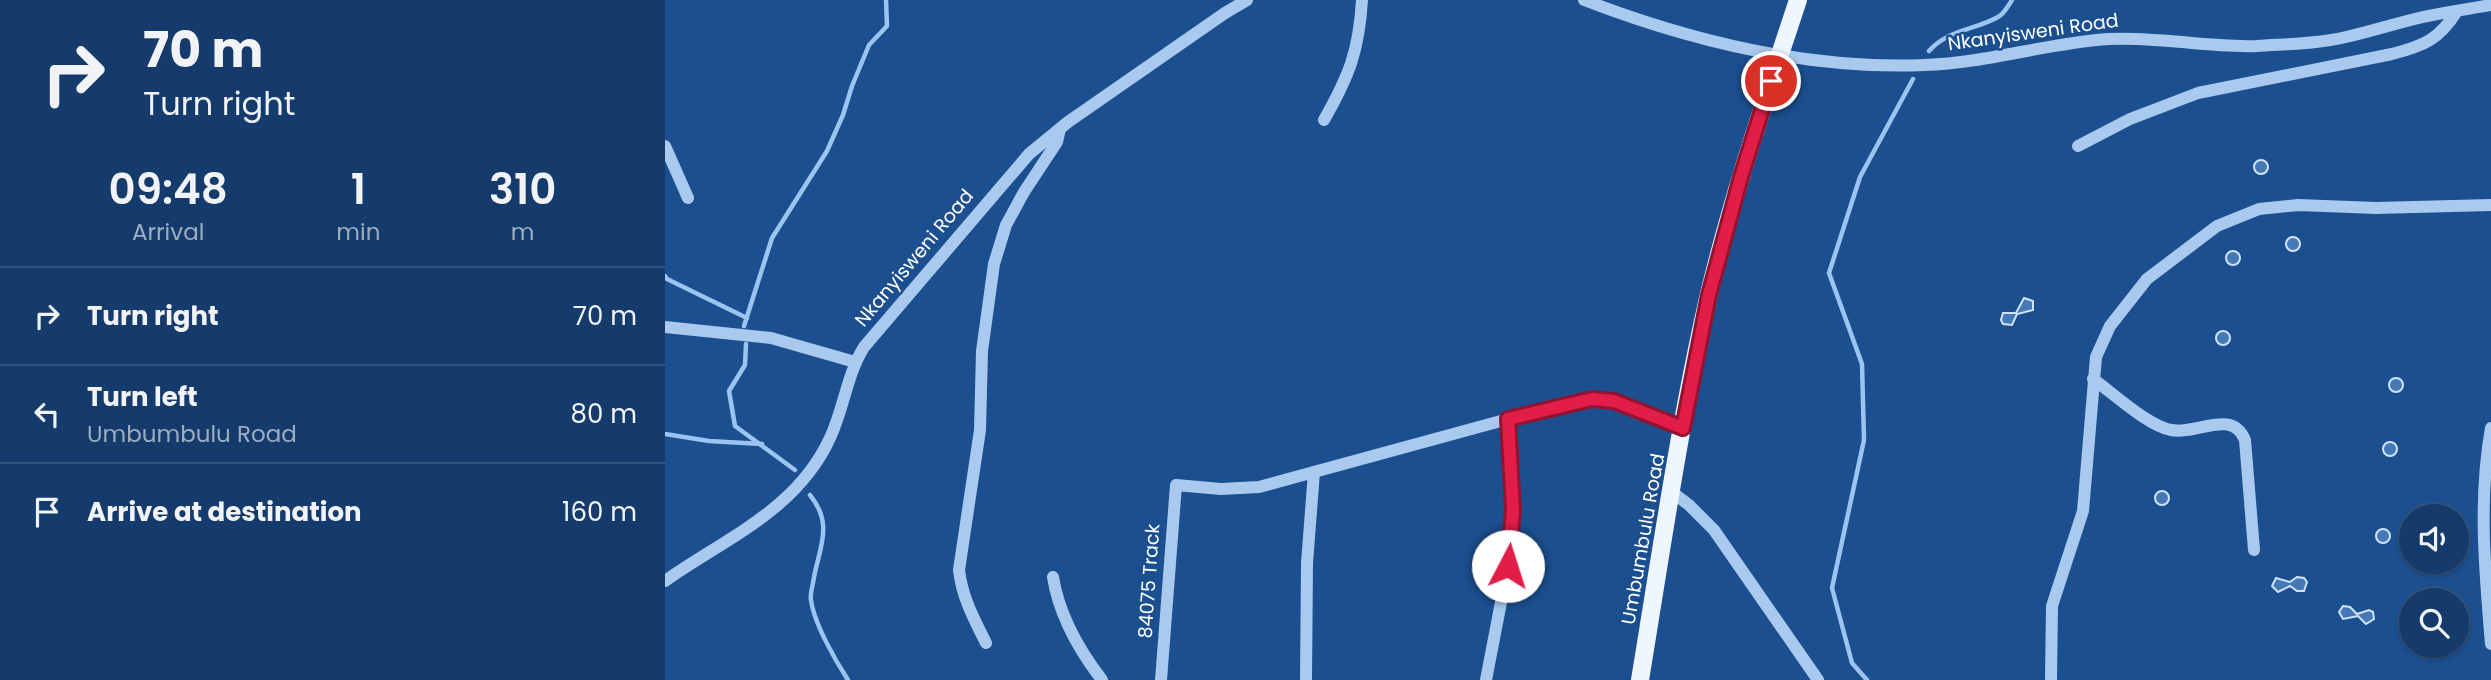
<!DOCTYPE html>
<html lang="en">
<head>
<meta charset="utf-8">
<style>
  body { margin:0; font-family:Poppins,sans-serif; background:#1d4271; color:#f1f3f6; height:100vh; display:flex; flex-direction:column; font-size:26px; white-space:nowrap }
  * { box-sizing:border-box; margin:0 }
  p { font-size:23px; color:#9dadc1 }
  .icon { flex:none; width:38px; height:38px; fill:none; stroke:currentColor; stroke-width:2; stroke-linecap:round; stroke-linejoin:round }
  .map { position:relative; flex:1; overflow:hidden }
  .drawer { display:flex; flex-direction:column; background:#143b6b; width:665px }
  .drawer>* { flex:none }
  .guide { background:#143b6b; color:#f1f3f6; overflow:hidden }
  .tools { position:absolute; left:1734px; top:504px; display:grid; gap:14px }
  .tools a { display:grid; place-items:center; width:70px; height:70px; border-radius:50%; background:#143b6b; box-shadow:0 2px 5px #0004,0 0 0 2px #33557e; font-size:35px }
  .pin { position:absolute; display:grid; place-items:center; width:60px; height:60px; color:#fff; margin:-30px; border:4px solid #fff; border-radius:50%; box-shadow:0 2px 7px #0007 }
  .me { position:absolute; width:77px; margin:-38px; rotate:5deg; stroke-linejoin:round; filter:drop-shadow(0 0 5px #0008) }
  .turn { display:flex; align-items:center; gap:24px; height:147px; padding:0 28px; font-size:32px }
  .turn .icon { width:91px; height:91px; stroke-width:2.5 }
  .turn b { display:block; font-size:49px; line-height:60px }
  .eta { display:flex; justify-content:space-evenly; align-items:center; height:119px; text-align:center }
  .eta b { font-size:42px; font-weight:600; line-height:49px }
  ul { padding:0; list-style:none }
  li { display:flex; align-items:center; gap:21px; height:98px; padding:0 28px; border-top:2px solid #33557e }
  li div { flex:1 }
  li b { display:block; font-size:26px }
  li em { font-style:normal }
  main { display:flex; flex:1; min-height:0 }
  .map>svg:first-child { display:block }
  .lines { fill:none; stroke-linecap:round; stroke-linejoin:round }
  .stream { stroke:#9cc4f0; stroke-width:4.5 }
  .building { fill:#4478b7; stroke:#cfe3fa; stroke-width:2 }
  .minor { stroke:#a9c9ee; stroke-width:12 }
  .major { stroke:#f0f6ff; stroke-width:18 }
  .route-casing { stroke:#92132f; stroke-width:18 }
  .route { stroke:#e11d48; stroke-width:12 }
  .labels { text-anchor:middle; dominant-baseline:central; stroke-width:5; stroke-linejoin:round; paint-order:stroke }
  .street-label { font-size:19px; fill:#fff; stroke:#1b4f8f }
</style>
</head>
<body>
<main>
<section class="drawer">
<div class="guide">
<div class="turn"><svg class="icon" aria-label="right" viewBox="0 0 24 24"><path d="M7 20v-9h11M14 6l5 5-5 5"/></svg><div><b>70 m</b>Turn right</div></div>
</div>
<div class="eta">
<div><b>09:48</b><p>Arrival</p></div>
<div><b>1</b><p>min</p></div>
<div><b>310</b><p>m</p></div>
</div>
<ul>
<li><svg class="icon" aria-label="right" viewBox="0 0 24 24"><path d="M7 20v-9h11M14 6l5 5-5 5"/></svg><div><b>Turn right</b></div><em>70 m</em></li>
<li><svg class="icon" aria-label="left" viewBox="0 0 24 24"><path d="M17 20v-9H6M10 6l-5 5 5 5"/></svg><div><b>Turn left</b><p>Umbumbulu Road</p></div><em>80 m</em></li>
<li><svg class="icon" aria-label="arrive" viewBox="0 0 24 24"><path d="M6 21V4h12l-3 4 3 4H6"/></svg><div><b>Arrive at destination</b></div><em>160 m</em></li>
</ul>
</section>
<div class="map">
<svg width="1826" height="680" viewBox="0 0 1826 680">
  <rect width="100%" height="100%" fill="#1b4f8f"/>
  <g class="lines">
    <g class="stream">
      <path d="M1264 51C1282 30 1310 30 1333 17 1339 14 1343 6 1347 0"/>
      <path d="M0 276 2 279 82 318"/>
      <path d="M79 326 107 238 162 151 178 115 187 86 204 45 222 26 221 0"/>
      <path d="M81 344 80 365 64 391 70 426 130 470"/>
      <path d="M0 434 44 441 97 444"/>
      <path d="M145 495C170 526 153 549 148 583 147 588 145 595 146 600 149 623 170 660 183 680"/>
      <path d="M1202 680 1187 663 1167 588 1199 440 1197 364 1164 273 1195 177 1248 79"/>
    </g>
  </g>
  <g class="building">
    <circle cx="1596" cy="167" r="7"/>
    <circle cx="1628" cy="244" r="7"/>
    <circle cx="1568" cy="258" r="7"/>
    <path d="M1359 298 1368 301V310L1352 314 1347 325 1338 324 1336 320 1338 313H1351Z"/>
    <circle cx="1558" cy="338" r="7"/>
    <circle cx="1731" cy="385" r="7"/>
    <circle cx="1725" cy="449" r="7"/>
    <circle cx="1497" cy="498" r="7"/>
    <circle cx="1718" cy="536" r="7"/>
    <path d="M1632 577 1639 578 1642 582 1639 591H1632L1625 586 1613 592 1607 586 1611 578 1625 582Z"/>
    <path d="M1678 606 1685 607 1692 614 1704 610 1708 612 1709 619 1701 624 1693 616 1678 619 1674 612Z"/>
  </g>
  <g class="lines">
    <g class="minor">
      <path d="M919 0C1028 42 1143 70 1260 65 1322 63 1382 43 1444 39 1493 36 1542 48 1592 46 1621 44 1652 44 1681 37 1707 31 1732 23 1758 17 1781 12 1803 9 1826 5"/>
      <path d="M659 120C684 76 694 51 697 0"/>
      <path d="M0 146 23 198"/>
      <path d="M1413 146 1465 119 1533 93 1727 54C1758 46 1774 40 1792 11"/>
      <path d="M0 327 106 338 190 362"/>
      <path d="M1428 379C1448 393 1483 426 1506 430 1532 435 1567 408 1580 440L1589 550"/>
      <path d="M1826 428C1813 500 1820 572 1826 644"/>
      <path d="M1007 492 1024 505 1049 530 1153 680"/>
      <path d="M388 577C394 615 414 650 437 680"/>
      <path d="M0 581C61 538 132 510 165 438 179 408 182 374 199 347L364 154 403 122 560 13 582 0"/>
      <path d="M321 643C309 619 297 597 294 570L315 430 317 351 329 264 341 225 359 192 392 142 395 129"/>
      <path d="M496 680 511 485 556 489 594 487 909 401C948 395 983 414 1019 428"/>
      <path d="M641 680 642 563 649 472"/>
      <path d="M821 680 843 566 848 510 843 419"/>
      <path d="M1386 680 1387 606 1418 511 1431 357 1445 326 1482 279 1552 226 1594 209 1633 205 1711 208 1826 205"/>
    </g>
    <path class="major" d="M975 680C996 553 1015 420 1044 294 1068 194 1101 97 1133 0"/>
  </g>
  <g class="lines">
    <defs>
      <path id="route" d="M843 566 848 510 843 419 927 399 949 401 1018 428 1044 295 1076 177 1106 81"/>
    </defs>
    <use href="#route" class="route-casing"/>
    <use href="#route" class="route"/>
  </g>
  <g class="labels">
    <g class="street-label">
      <text transform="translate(1368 32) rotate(-8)">Nkanyisweni Road</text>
      <text transform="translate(249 258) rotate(-50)">Nkanyisweni Road</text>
      <text transform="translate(978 539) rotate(-80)">Umbumbulu Road</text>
      <text transform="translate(484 581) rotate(-86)">84075 Track</text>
    </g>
  </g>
</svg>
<div class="tools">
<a><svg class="icon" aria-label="sound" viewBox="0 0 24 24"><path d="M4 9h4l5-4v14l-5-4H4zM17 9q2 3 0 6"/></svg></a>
<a><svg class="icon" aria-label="search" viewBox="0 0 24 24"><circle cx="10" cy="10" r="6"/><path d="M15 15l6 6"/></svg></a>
</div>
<div class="pin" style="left:1106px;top:81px;background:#d93025"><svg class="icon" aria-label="arrive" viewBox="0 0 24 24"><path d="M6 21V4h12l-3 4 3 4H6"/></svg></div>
<svg class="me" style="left:843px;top:566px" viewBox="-20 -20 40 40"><circle r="19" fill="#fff"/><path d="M0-13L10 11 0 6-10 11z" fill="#e11d48"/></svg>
</div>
</main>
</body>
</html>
